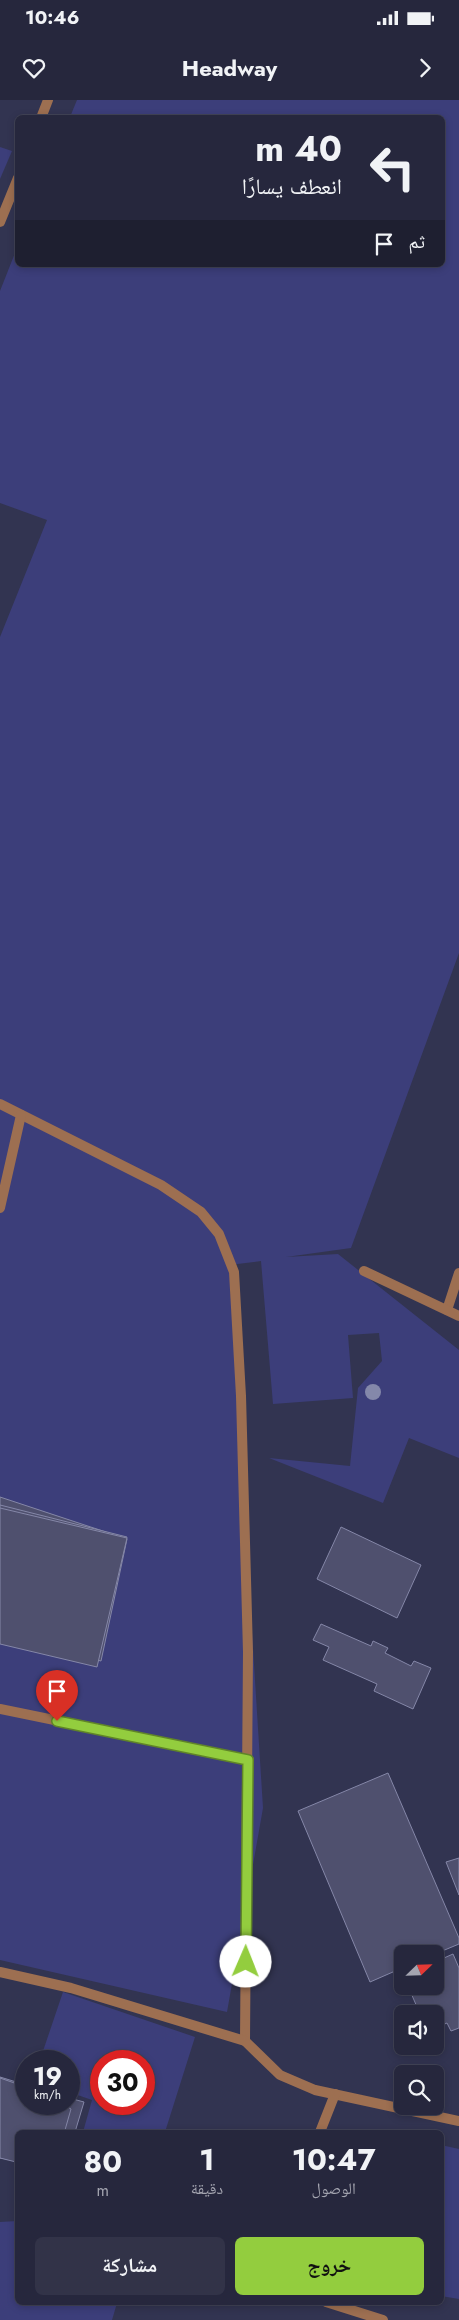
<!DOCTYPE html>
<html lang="ar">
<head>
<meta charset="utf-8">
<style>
  body { margin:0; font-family:Jost,"Noto Naskh Arabic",sans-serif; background:#323348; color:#f1f3f6; direction:rtl; height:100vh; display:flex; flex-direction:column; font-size:19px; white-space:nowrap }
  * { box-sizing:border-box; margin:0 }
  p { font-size:16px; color:#a4a5b0 }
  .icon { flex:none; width:28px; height:28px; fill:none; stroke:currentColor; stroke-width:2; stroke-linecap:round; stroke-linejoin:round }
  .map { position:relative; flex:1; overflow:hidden; direction:ltr }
  .sheet { position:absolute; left:15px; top:2030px; width:429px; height:175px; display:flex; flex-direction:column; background:#26273d; border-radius:8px; box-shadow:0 2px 8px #0003,0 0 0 1px #424457; direction:rtl }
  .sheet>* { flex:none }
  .hud { position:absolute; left:15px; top:15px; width:430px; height:152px; border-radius:8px; box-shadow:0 2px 8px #0003,0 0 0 1px #424457; direction:rtl; background:#26273d; color:#f1f3f6; overflow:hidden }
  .needle { width:32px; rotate:67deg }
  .buttons { position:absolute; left:394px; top:1845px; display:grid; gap:10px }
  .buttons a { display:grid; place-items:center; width:50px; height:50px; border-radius:8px; background:#26273d; box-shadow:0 2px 8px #0003,0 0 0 1px #424457; font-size:25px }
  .speed { position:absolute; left:15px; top:1950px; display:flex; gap:10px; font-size:25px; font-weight:700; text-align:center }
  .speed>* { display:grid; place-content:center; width:65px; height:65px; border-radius:50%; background:#26273d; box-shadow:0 2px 8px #0003,0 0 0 1px #424457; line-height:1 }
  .speed small { font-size:12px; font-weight:400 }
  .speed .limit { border:8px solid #d22; background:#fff; color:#111 }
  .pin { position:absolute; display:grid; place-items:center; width:42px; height:42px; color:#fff; margin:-51px -21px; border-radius:50% 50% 50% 0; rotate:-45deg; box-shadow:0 0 5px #0007 }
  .pin .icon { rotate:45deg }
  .me { position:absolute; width:55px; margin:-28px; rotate:1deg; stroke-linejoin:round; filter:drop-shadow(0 0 4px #0008) }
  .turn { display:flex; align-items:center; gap:18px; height:105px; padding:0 20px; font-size:22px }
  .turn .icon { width:65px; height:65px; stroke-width:2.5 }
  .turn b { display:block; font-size:35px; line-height:42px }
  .then { display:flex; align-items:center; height:48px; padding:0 20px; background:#0003; gap:10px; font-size:19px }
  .eta { display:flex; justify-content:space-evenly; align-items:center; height:85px; text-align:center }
  .eta b { font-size:30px; font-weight:700; line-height:35px }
  .action { display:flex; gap:10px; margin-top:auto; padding:10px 20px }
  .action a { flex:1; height:58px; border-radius:8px; background:#93cd3e; color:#111; font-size:20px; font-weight:700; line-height:58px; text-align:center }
  .action a+a { background:#323348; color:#f1f3f6 }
  .status { display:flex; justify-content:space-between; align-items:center; height:35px; padding:0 25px; background:#26273d; direction:ltr }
  .status svg { height:14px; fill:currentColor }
  header { display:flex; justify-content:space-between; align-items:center; height:65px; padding:0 20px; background:#26273d; font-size:22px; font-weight:700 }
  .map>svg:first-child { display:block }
  .green { fill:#3c3e7a; fill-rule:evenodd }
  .building { fill:#4f506e; stroke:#8587a8 }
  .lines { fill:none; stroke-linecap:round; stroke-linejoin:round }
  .service { stroke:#9d6f51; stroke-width:10 }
  .minor { stroke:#9d6f51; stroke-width:10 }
  .tree { fill:#8488aa }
  .route-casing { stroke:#608528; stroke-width:12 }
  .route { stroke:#93cd3e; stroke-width:9 }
</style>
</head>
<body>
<div class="status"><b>10:46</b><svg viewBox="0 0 49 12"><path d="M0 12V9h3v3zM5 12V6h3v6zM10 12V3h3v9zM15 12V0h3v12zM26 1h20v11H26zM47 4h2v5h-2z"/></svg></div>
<header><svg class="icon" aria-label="forward" viewBox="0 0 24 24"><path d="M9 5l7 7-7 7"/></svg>Headway<svg class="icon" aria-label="heart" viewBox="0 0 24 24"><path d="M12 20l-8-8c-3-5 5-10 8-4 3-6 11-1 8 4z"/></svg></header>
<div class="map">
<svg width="459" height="2220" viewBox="0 0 459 2220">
  <rect width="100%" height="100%" fill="#323451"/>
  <g class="green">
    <path d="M77 0H459V853L351 1148 286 1157 338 1154 459 1250V1358L409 1338 383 1403 269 1358 350 1366 358 1288 382 1261 379 1233 348 1235 353 1298 273 1304 261 1161 229 1165 263 1708 227 1912 0 1860V537L47 420 0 403V191L17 148 18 165H442V18L70 17Z"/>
    <path d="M0 47 12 51 0 79Z"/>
    <path d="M63 1892 195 1937 165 2032H83L92 2000 69 1992V1961H43L41 1957ZM101 1961H144V2004H101Z"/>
    <path d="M441 2045 459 2049V2199L441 2196Z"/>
    <path d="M17 2121 18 2202 117 2203 112 2220H0V2122Z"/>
  </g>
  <g class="building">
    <path d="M0 1397 127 1439 101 1561 0 1535Z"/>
    <path d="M0 1405 127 1437 95 1564 0 1540Z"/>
    <path d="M0 1408 127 1438 97 1567 0 1544Z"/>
    <path d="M341 1427 421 1465 397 1518 317 1479Z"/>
    <path d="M321 1524 371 1546 373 1541 388 1548 385 1553 411 1566 414 1561 431 1568 413 1609 374 1591 377 1584 323 1560 329 1547 313 1540Z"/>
    <path d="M388 1673 459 1838V1844L435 1854H402V1868L370 1882 298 1711Z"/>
    <path d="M459 1758V1795L446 1762Z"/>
    <path d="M453 1854 459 1868V1928L451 1931 447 1923 435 1928V1914H420L408 1886H435V1862Z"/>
    <path d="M0 1977 26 1985V2004H69V1998L84 2002 75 2032H18V2054L13 2060 0 2058Z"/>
    <path d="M0 1978 26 1987V2004H63L71 2009 65 2030 61 2032H18L16 2062 0 2058Z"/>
  </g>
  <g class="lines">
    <path class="service" d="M447 1210 459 1173"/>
    <g class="minor">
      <path d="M41 18 48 0"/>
      <path d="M0 122 18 78"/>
      <path d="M0 1004 161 1085 201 1112 219 1134 234 1172 241 1296 248 1552 245 1941 280 1975 315 1990 459 2021"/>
      <path d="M0 1108 21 1015"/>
      <path d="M364 1171 459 1216"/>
      <path d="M0 1609 249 1660"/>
      <path d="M0 1872 71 1888 245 1941"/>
      <path d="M320 2032 335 1994"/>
      <path d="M326 2202 383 2220"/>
    </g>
  </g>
  <circle class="tree" cx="373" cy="1292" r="8"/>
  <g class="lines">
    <defs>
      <path id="route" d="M57 1621 248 1660 246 1862"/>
    </defs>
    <use href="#route" class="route-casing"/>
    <use href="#route" class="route"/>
  </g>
</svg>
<div class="buttons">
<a><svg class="needle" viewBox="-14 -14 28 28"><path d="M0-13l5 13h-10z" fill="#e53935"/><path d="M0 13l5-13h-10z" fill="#a4a5b0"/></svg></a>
<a><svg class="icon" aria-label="sound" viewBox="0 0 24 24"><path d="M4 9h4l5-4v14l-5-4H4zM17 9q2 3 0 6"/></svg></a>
<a><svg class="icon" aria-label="search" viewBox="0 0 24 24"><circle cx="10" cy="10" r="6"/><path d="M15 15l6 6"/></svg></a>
</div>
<div class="speed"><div>19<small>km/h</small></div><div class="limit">30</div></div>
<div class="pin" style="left:57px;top:1621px;background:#d93025"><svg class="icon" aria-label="arrive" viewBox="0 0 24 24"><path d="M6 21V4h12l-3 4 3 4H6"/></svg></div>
<svg class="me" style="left:246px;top:1862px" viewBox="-20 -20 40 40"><circle r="19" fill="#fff"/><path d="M0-13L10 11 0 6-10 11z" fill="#93cd3e"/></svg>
<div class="hud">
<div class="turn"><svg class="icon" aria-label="left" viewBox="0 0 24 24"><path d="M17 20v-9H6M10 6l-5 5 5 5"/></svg><div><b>40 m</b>انعطف يسارًا</div></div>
<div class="then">ثم<svg class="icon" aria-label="arrive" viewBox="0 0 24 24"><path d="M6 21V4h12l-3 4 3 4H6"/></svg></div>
</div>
<section class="sheet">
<div class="eta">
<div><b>10:47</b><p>الوصول</p></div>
<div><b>1</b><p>دقيقة</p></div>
<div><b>80</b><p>m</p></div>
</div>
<div class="action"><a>خروج</a><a>مشاركة</a></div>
</section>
</div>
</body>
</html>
